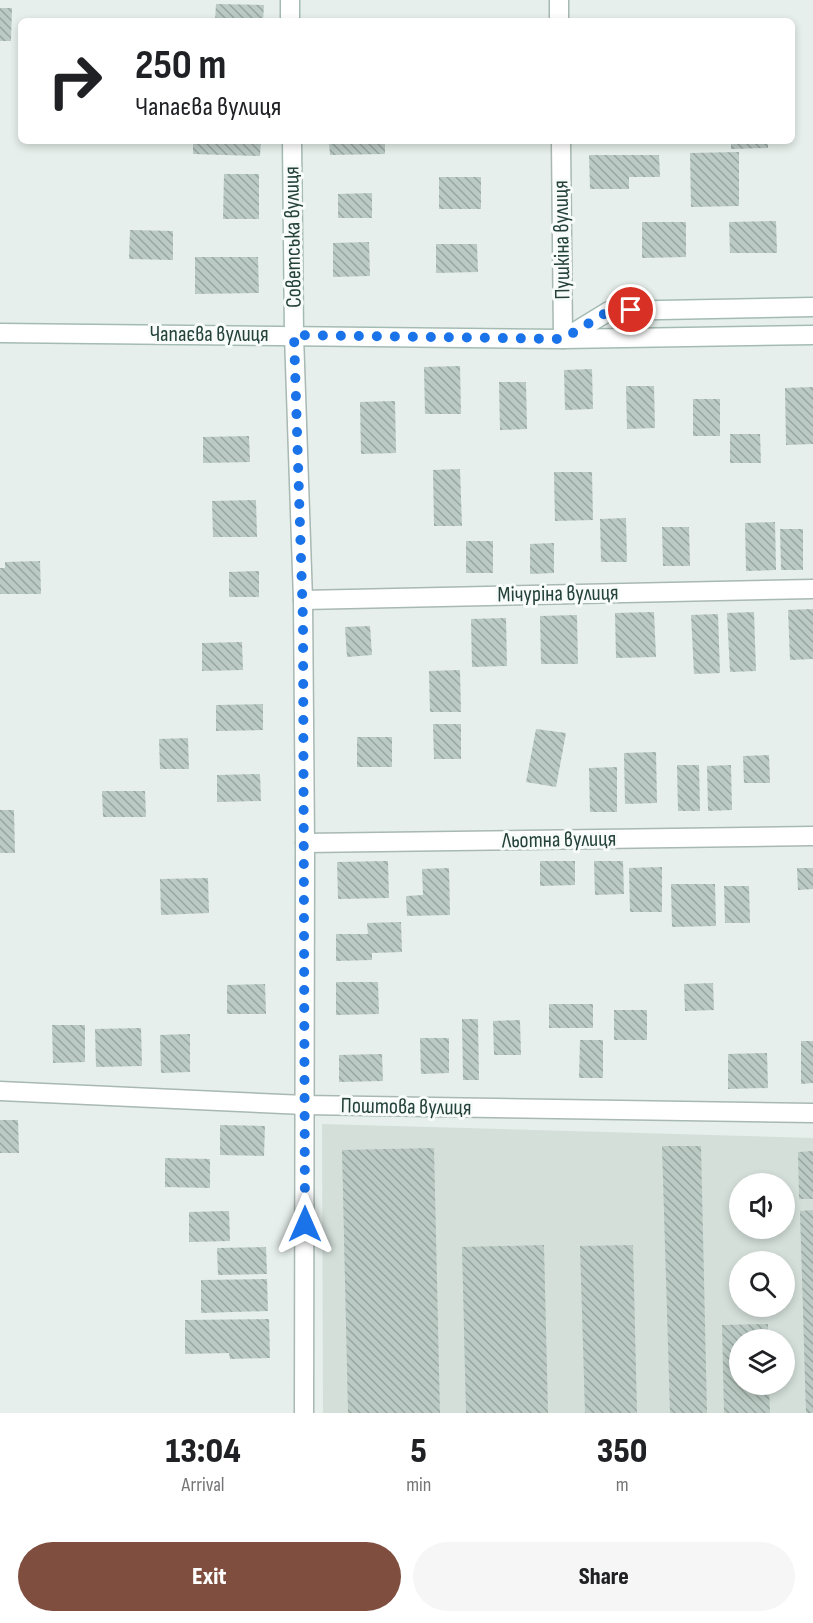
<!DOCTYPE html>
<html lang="en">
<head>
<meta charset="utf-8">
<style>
  body { margin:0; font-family:"Sofia Sans Condensed",sans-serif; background:#f6f6f6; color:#202124; height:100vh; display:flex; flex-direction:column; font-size:22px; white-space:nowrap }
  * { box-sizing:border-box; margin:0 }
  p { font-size:20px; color:#757577 }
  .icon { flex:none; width:33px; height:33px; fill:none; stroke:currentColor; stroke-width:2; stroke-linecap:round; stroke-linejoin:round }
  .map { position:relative; height:1413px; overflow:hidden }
  .details { display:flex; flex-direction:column; background:#fff; flex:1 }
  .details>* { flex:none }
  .banner { position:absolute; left:18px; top:18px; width:777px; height:126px; border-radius:9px; box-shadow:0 3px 9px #0003; background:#fff; color:#202124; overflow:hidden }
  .controls { position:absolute; left:729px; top:1173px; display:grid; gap:12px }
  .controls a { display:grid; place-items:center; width:66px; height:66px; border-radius:50%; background:#fff; box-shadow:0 3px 9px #0003; font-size:30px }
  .pin { position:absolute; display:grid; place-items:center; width:51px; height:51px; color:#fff; margin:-26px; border:3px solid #fff; border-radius:50%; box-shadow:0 2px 6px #0007 }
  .me { position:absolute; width:66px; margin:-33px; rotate:0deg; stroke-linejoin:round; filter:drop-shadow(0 0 4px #0008) }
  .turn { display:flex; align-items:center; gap:21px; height:126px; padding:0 18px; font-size:27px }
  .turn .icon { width:78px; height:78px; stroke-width:2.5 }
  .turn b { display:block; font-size:42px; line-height:51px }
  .eta { display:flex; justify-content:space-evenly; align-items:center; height:102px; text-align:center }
  .eta b { font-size:36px; font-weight:800; line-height:42px }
  .button { display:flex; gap:12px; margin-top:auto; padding:12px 18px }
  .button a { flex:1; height:69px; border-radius:36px; background:#7f4e3f; color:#fff; font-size:24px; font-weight:800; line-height:69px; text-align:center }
  .button a+a { background:#f6f6f6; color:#202124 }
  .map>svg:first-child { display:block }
  .built { fill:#d4dfda; fill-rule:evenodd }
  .building { fill:url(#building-back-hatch) }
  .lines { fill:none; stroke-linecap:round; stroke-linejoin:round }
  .street-casing { stroke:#a8b8b2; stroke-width:21 }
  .secondary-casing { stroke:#a4bbb3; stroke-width:21 }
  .street { stroke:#fff; stroke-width:18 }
  .secondary { stroke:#fff; stroke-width:18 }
  .route { stroke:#1a73e8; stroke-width:10; stroke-dasharray:0 18 }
  .labels { text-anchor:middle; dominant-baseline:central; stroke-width:6; stroke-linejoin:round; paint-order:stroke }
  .street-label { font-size:22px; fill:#24423a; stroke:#f7fbf9 }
</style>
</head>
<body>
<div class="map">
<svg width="813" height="1413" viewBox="0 0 813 1413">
  <defs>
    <pattern id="building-back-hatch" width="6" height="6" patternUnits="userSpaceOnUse" patternTransform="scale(1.5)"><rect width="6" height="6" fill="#bbcac4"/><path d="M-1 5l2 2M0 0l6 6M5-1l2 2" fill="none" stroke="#98a6a0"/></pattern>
  </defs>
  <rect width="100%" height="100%" fill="#e6efeb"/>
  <path class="built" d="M322 1124 813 1138V1413H323ZM740 1184H784V1228H740ZM740 1262H784V1306H740ZM740 1340H784V1384H740Z"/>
  <g class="building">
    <path d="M216 4 264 5 263 21H215Z"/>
    <path d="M0 8H12L11 41H0Z"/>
    <path d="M193 141H261L260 156 193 154Z"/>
    <path d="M329 141H385V154L330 155Z"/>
    <path d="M731 141H768V148L731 149Z"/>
    <path d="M739 152V206L691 207 690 153Z"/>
    <path d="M589 155H659L660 177H629V189H590Z"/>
    <path d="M224 174H259V219H223Z"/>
    <rect x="439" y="177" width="42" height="32"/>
    <path d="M372 193V218H338V194Z"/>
    <path d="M776 221 777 253H730L729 222Z"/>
    <path d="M642 222H686V257L642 258Z"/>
    <path d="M130 230 173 231V260L129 259Z"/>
    <path d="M369 242 370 276 333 277V243Z"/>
    <path d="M436 244H477L478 272 436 273Z"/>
    <path d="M195 257H258L259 293 195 294Z"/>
    <path d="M460 366 461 414H425L424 367Z"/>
    <path d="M592 369 593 409 565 410 564 370Z"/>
    <path d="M499 382H526L527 429 500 430Z"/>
    <path d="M626 386H654L655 428 627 429Z"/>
    <path d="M813 387V444L786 445 785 388Z"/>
    <rect x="693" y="399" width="27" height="37"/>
    <path d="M395 401 396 453 361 454 360 402Z"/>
    <path d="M730 434H760L761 463H730Z"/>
    <path d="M249 436 250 462 203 463V437Z"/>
    <path d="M460 469 462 526H434L433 470Z"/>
    <path d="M554 472H592L593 520 555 521Z"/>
    <path d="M256 500 257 537H213L212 501Z"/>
    <path d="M626 518 627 562H601L600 519Z"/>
    <path d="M775 522 776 570 746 571 745 523Z"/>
    <path d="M662 527H689L690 566H663Z"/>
    <path d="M780 529H803V570H781Z"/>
    <rect x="466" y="541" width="27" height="32"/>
    <path d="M554 543V573L530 574V544Z"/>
    <path d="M40 561 41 594H0V568H5V562Z"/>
    <path d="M259 571V597H229V572Z"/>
    <path d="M813 609V659L790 660 788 610Z"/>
    <path d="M654 612 656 657 616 658 615 613Z"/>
    <path d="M754 612 756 671 730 672 727 613Z"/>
    <path d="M718 614 720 673 694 674 691 615Z"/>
    <path d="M577 615 578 664H541L540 616Z"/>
    <path d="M506 618 507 666 472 667 471 619Z"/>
    <path d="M370 626 372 655 347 657 345 627Z"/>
    <path d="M242 642 243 670 202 671V643Z"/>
    <path d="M460 670 461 712H430L429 671Z"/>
    <path d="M263 704V730L216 731V705Z"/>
    <path d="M433 724H461V759H434Z"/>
    <path d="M536 729 566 733 556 787 526 782Z"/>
    <rect x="357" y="737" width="35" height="30"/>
    <path d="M188 738 189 769H160L159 739Z"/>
    <path d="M656 752 657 803 625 804 624 753Z"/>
    <path d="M769 755 770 783H744L743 756Z"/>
    <path d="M677 765H699L700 811H678Z"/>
    <path d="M731 765 732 810 708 811 707 766Z"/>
    <path d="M617 767V812H590L589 768Z"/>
    <path d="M260 774 261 801 217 802V775Z"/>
    <path d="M102 791H145L146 817H103Z"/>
    <path d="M0 810H14L15 853H0Z"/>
    <path d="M388 861 389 898 338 899 337 862Z"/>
    <path d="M540 861H575V885L540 886Z"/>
    <path d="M594 861H623L624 894 595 895Z"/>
    <path d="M662 867V912H630L629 868Z"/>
    <path d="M449 868 450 915 407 916 406 896 423 895 422 869Z"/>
    <path d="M797 868H813V889L798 890Z"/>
    <path d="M208 878 209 913 161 915 160 879Z"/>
    <path d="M671 884H715L716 926 672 927Z"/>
    <path d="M724 886H749L750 923H725Z"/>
    <path d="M401 922 402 952 372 953V960L336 961V934H368L367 923Z"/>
    <path d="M336 982H378L379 1014 336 1015Z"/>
    <path d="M713 983 714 1010 685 1011 684 984Z"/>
    <path d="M265 984 266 1014H227V985Z"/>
    <rect x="549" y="1004" width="44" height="24"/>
    <rect x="614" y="1010" width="33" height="30"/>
    <path d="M462 1019H478L479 1080H463Z"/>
    <path d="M520 1020 521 1055H494L493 1021Z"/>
    <path d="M52 1025H85V1062L53 1063Z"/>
    <path d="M141 1028 142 1066 96 1067 95 1029Z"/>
    <path d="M190 1034V1072L161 1073 160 1035Z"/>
    <path d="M420 1038H449V1073L421 1074Z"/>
    <path d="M580 1040H603V1078H579Z"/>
    <path d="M801 1041H813V1083L801 1084Z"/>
    <path d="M767 1053 768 1088 728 1089V1054Z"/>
    <path d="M382 1054 383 1081 339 1082V1055Z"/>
    <path d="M0 1120H18L19 1153H0Z"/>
    <path d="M220 1125 265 1126 264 1156 220 1155Z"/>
    <path d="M662 1146H701L707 1413H670Z"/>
    <path d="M434 1148 440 1413H348L342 1150Z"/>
    <path d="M813 1151V1199H799L798 1152Z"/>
    <path d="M165 1158 210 1159V1188L165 1187Z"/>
    <path d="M813 1210V1413H806L800 1211Z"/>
    <path d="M229 1211 230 1241 189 1242V1212Z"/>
    <path d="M544 1245 548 1413H466L462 1247Z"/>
    <path d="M633 1245 637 1413H585L580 1246Z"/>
    <path d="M266 1247 267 1274 218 1275 217 1248Z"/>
    <path d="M267 1279 268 1311 201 1313V1280Z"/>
    <path d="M269 1319 270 1358 230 1359 229 1353 185 1354V1320Z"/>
    <path d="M768 1324V1340H740V1384H769L770 1413H724L722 1325Z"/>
  </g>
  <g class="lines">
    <defs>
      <g id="street">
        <path d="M559 0V21"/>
        <path d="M561 141 563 339"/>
        <path d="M294 335 303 600 305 843 304 1413"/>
        <path d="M303 600 813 589"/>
        <path d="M305 843 813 836"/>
        <path d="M0 1091 305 1105 813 1113"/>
      </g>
      <g id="secondary">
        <path d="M290 0V21"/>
        <path d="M292 141 294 335"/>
        <path d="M0 333 563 339 813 335"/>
        <path d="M565 338 609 311 813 307"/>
      </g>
    </defs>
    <use href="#street" class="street-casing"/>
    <use href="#secondary" class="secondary-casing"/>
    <use href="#street" class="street"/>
    <use href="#secondary" class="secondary"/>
  </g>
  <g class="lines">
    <path class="route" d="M305 1224 303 622 294 335 563 339 609 311 631 310"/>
  </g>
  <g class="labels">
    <g class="street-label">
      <text transform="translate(293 237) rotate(-91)">Советська вулиця</text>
      <text transform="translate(562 240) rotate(-91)">Пушкіна вулиця</text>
      <text x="209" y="334">Чапаєва вулиця</text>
      <text transform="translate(558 594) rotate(-1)">Мічуріна вулиця</text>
      <text transform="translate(559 840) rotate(-1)">Льотна вулиця</text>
      <text transform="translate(406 1107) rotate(1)">Поштова вулиця</text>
    </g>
  </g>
</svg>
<div class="controls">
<a><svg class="icon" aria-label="sound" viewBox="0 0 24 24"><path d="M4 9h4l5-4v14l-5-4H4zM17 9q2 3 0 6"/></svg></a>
<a><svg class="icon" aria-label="search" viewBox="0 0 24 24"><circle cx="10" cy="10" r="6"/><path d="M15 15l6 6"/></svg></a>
<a><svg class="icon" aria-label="layers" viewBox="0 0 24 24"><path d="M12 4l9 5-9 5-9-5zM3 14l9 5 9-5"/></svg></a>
</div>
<div class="pin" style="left:631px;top:310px;background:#d93025"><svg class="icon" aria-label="arrive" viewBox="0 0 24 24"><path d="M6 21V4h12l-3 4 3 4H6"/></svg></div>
<svg class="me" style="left:305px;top:1224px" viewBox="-20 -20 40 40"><path d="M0-17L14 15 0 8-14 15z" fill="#1a73e8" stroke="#fff" stroke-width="4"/></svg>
<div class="banner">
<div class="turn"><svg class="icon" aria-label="right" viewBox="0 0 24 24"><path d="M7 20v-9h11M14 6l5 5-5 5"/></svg><div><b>250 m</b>Чапаєва вулиця</div></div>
</div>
</div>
<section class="details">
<div class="eta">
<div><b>13:04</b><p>Arrival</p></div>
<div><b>5</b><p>min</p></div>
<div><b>350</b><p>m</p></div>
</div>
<div class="button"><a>Exit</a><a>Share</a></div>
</section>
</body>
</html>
